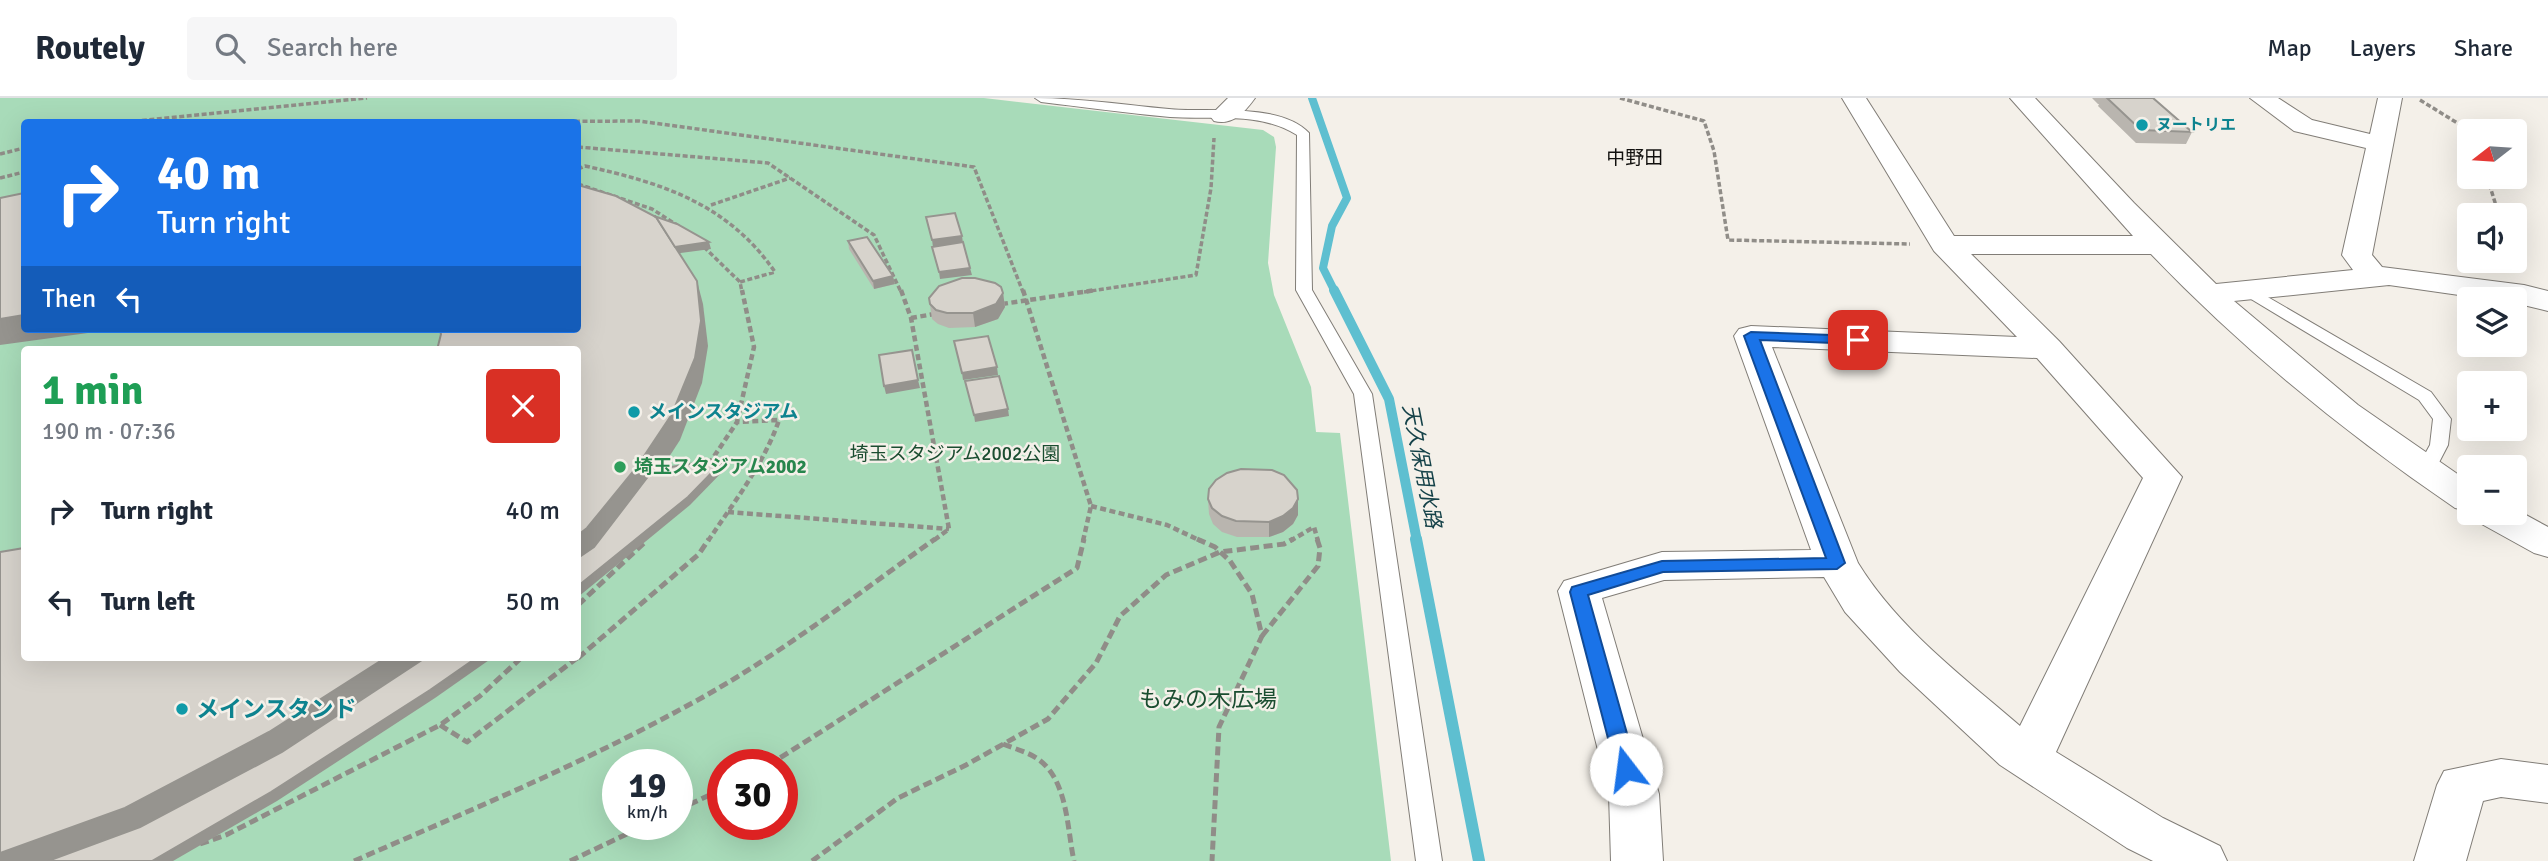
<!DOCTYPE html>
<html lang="en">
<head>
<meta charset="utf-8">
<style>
  body { margin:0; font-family:Signika,"Noto Sans JP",sans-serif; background:#f6f6f7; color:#1f2937; height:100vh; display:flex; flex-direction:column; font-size:26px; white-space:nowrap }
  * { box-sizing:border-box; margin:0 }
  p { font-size:23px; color:#747a83 }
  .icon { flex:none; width:38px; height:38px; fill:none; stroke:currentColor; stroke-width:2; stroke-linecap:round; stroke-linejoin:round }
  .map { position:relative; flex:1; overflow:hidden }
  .panel { position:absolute; left:21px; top:248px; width:560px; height:315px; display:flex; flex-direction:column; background:#fff; border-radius:7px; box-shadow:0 7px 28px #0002 }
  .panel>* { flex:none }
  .top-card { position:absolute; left:21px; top:21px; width:560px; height:214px; border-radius:7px; box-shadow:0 7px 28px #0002; background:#1a73e8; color:#fff; overflow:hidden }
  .needle { width:46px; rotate:253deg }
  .buttons { position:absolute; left:2457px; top:21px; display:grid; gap:14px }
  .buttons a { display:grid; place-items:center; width:70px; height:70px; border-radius:7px; background:#fff; box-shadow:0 7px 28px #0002; font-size:35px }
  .speed { position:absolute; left:602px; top:651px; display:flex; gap:14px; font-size:35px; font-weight:700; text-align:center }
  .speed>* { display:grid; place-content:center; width:91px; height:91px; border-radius:50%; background:#fff; box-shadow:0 7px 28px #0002; line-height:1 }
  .speed small { font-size:18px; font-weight:400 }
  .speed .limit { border:10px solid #d22; background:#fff; color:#111 }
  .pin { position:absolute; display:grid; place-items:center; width:60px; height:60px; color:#fff; margin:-30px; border-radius:14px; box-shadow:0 4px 10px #0006 }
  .me { position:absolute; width:77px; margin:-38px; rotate:345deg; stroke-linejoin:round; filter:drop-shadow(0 0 5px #0008) }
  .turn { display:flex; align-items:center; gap:24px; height:147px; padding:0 21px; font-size:32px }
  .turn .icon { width:91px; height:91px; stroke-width:2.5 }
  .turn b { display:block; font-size:49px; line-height:60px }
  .then { display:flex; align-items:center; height:66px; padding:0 21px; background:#0003; gap:14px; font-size:26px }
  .round { display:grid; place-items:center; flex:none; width:74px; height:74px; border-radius:7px; background:#f6f6f7 }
  .head { display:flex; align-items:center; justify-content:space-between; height:119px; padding:0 21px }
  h1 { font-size:42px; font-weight:800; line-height:52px; color:#1e9e55 }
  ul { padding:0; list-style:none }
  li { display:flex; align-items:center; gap:21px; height:91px; padding:0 21px }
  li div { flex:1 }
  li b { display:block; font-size:26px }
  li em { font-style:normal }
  header { display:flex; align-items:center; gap:42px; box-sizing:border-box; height:98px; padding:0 35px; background:#fff; border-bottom:2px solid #e0e1e3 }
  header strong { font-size:33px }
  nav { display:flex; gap:38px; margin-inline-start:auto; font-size:24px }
  .search { width:490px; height:63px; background:#f6f6f7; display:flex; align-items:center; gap:18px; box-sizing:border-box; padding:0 24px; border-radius:7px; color:#747a83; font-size:26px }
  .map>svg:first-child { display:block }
  .green { fill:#a8dbb9; fill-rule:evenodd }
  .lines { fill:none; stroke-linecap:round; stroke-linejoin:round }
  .stream-far2 { stroke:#5ebfd0; stroke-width:8 }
  .stream-far1 { stroke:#5ebfd0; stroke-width:10 }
  .stream { stroke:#5ebfd0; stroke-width:12 }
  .lane-casing { stroke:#817d77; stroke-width:2 }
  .street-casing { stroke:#817d77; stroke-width:2 }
  .path-far2 { stroke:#908d88; stroke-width:3.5; stroke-dasharray:5 2.5; stroke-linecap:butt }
  .path-far1 { stroke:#908d88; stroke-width:4.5; stroke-dasharray:6 3.5; stroke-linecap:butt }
  .path { stroke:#908d88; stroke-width:5; stroke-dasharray:9 4.5; stroke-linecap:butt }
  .lane { fill:#fff; fill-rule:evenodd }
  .street { fill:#fff; fill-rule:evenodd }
  .wall { fill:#b9b5af }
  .shaded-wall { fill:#96948f }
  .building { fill:#d7d3cc; stroke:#96948f; stroke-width:2 }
  .route { fill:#1a73e8; stroke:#114b97; stroke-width:2 }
  .culture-dot { fill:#0f9aa8; stroke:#f4f0e9; stroke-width:2.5 }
  .leisure-dot { fill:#2e9e5b; stroke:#f4f0e9; stroke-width:2.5 }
  .labels { text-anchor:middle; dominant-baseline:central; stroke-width:5; stroke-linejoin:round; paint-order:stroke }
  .far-culture-label { font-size:16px; font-weight:bold; fill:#0d838f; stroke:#f4f0e9; text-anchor:start }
  .far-quarter-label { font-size:19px; fill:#11100e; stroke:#f4f0e9 }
  .culture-label { font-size:19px; font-weight:bold; fill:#0d838f; stroke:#f4f0e9; text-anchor:start }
  .park-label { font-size:19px; fill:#1a4d30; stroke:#f4f0e9 }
  .leisure-label { font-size:19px; font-weight:bold; fill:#27864d; stroke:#f4f0e9; text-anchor:start }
  .water-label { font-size:21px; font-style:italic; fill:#154249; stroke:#f4f0e9 }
  .near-park-label { font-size:23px; fill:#1a4d30; stroke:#f4f0e9 }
  .near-culture-label { font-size:23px; font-weight:bold; fill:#0d838f; stroke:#f4f0e9; text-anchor:start }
</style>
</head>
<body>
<header>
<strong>Routely</strong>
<div class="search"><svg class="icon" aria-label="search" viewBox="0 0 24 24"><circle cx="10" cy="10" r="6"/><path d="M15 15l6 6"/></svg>Search here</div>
<nav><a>Map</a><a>Layers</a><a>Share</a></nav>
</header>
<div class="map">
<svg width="2548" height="763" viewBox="0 0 2548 763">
  <rect width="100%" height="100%" fill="#f4f0e9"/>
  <path class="green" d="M0 0H984L1263 32 1274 39 1276 49 1268 165 1274 197 1311 289 1316 334 1340 335 1391 763H0ZM24 24H578V231H24ZM24 252H578V560H24ZM618 667H677V726H618ZM723 667H782V726H723Z"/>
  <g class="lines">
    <path class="stream-far2" d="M1312 0 1347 100 1332 128 1323 170 1335 194"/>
    <path class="stream-far1" d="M1334 192 1389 301 1417 443"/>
    <path class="stream" d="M1416 441 1479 763"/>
    <defs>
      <g id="lane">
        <path d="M1035 0C1080 0 1124 7 1169 11 1208 15 1280 4 1309 35L1312 192 1372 296 1442 763H1416L1354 296 1296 192 1297 37C1259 13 1212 22 1170 19 1127 15 1084 9 1041 4Z"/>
        <path d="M2247 187 2431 294 2451 321 2448 347 2432 378 2425 380 2415 374 2430 347 2433 321 2419 302 2241 195 2239 192Z"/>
      </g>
      <g id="street">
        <path d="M1228 0H1255C1245 14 1232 28 1214 23L1210 18Z"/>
        <path d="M1842 0H1866L1954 138H2133L2010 0H2035L2134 105 2216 186 2353 172 2342 157 2366 50 2294 33 2250 0H2278L2312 22 2370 36 2378 0H2402L2372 157 2382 169 2524 187 2548 193V213L2515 205V201H2487L2389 187 2234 203 2358 307 2469 384V413L2455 410C2345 335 2243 252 2151 156H1971L2059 243 2182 379 2056 654 2163 720 2220 748 2227 763H2153L2127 750 2000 667 1900 574 1845 514 1824 479 1664 482 1602 500 1659 696 1663 763H1611L1609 696 1558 493 1564 483 1662 454 1811 452 1734 238 1739 231 1751 228 2017 239 1934 153ZM1772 249 2037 260 2143 380 2020 628C1963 579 1898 530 1858 465Z"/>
        <path d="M2515 411 2548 429V459L2534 455 2478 424 2472 415H2515Z"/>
        <path d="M2501 661 2548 667V705L2501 699 2483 703 2466 763H2414L2437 687 2444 673Z"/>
      </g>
    </defs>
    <use href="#lane" class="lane-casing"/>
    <use href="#street" class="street-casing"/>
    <g class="path-far2">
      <path d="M1620 0 1704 23 1714 53 1728 142 1910 146"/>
      <path d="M2420 2 2459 26 2469 43"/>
      <path d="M127 24 367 0"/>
      <path d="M440 24 639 23 974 69 1023 194"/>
      <path d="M578 49 768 65 874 137 901 194"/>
      <path d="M0 56 24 50"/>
      <path d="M578 71 585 68C663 85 728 106 775 174L740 184"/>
      <path d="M2487 79 2499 117"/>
      <path d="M0 80 24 74"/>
      <path d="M578 86 652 111 691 136"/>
      <path d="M711 107 790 80"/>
      <path d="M704 149 740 184 742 194"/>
      <path d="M1084 194 1196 177 1211 90 1214 40"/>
    </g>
    <g class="path-far1">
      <path d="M901 192 911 220 949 431 933 443"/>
      <path d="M1023 192 1091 408 1083 443"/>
      <path d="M1002 206 1096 192"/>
      <path d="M911 220 934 216"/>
      <path d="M709 366 737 324 754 249 742 192"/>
      <path d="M1091 408 1167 427 1201 443"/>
      <path d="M728 414 949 431"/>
      <path d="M708 443C734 404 764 366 779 322L737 324"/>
      <path d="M1290 443 1314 429 1318 443"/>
    </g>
    <g class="path">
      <path d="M1197 441 1215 449 1230 463 1252 496 1262 538 1219 629 1212 763"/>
      <path d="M578 507 644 445"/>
      <path d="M1262 538 1318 468 1320 450 1317 441"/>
      <path d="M578 560 699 456 709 441"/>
      <path d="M440 627 467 644 577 560"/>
      <path d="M1003 646C1015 651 1028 654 1038 661 1068 682 1067 731 1074 763"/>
      <path d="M769 667 1077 470 1084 441"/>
      <path d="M677 712 723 691"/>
      <path d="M200 746 226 737 440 627 480 598 521 560"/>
      <path d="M354 763C464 715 577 668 683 610 772 563 853 499 935 441"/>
      <path d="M570 763 648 726"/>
      <path d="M812 763 898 700 966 667 1048 621 1096 565 1120 518 1166 477 1220 454 1284 446 1293 441"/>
    </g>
    <use href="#lane" class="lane"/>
    <use href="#street" class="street"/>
  </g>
  <g class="wall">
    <path d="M2092 0H2153L2192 34 2186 46 2136 45 2098 8 2099 6H2098Z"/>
    <path d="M848 143 895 186 874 191 849 151Z"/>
    <path d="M1003 195 1005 209 998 221 975 229 949 230 938 226 932 221 929 200Z"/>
    <path d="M1208 401H1298V417L1293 426 1283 434 1269 439H1237L1222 434 1213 426 1209 416Z"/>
  </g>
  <g class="shaded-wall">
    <path d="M962 138 963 145 933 149 932 142Z"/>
    <path d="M709 144 711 151 673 156 671 149Z"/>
    <path d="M970 170 972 177 940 181 939 174Z"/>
    <path d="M893 178 895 186 874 191 873 183Z"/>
    <path d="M697 183 703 206 708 248 702 285 680 342 645 396 578 471V437Z"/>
    <path d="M1003 195 1005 209 998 221 975 229 973 215Z"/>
    <path d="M24 217V231H117L0 247V221Z"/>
    <path d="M997 269 998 277 963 282 962 275Z"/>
    <path d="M918 282 920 290 886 296 884 288Z"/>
    <path d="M1008 311 1009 318 975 324 974 317Z"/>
    <path d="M726 360 728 368 690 407 578 499V488Z"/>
    <path d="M1298 401V417L1293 426 1283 434 1269 439V424Z"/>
    <path d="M385 560H442L287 662 79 763H0V755Z"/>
    <path d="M476 560H492L435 600 277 703 173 763H152Z"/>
  </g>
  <g class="building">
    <path d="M2107 0H2153L2192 34 2141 32Z"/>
    <path d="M578 87 616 98 656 119 697 183 701 223 695 260 672 316 636 370 587 430 578 437V252H437L441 236 439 231H578Z"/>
    <path d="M24 95V217L0 221V100Z"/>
    <path d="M955 115 962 138 932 142 926 119Z"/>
    <path d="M654 118 677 126 709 144 675 149 656 119Z"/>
    <path d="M867 139 893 178 873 183 848 143Z"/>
    <path d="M963 144 970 170 939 174 932 149Z"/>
    <path d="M962 180H975L995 185 1001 189 1003 195 996 206 973 215H947L936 212 930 206 929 200 939 188Z"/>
    <path d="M988 238 997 269 962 275 954 243Z"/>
    <path d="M912 252 918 282 884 288 879 257Z"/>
    <path d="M999 278 1008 311 974 317 965 283Z"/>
    <path d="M726 360 688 399 578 488V460L594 449 653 372Z"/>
    <path d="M1241 371 1272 372 1284 377 1297 392 1298 401 1293 410 1283 418 1269 424 1236 423 1222 418 1212 410 1208 401 1209 391 1216 382 1227 375Z"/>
    <path d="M24 450V560H385L269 634 125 710 0 755V454Z"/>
    <path d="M425 560H476L430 592 271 694 152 763H48L140 729 282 654Z"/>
  </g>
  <path class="route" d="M1751 234 1858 238 1865 242 1858 246 1760 242 1845 465 1837 471 1663 474 1588 497 1637 671 1634 676 1626 679 1619 676 1616 671 1570 494 1572 489 1662 463 1826 460 1744 238Z"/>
  <g class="culture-dot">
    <circle cx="2142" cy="27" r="7"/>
    <circle cx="634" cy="314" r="7"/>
    <circle cx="182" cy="611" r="7"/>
  </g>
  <circle class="leisure-dot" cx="620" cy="369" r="7"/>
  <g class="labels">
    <g class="far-culture-label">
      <text x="2156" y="27">ヌートリエ</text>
    </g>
    <g class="far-quarter-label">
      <text x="1635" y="60">中野田</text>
    </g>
    <g class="culture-label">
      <text x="648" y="314">メインスタジアム</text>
    </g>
    <g class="park-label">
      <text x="955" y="356">埼玉スタジアム2002公園</text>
    </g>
    <g class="leisure-label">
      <text x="634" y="369">埼玉スタジアム2002</text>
    </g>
    <g class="water-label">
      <text transform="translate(1422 368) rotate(79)">天久保用水路</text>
    </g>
    <g class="near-park-label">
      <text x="1208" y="601">もみの木広場</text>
    </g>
    <g class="near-culture-label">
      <text x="196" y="611">メインスタンド</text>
    </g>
  </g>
</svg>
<div class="buttons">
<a><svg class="needle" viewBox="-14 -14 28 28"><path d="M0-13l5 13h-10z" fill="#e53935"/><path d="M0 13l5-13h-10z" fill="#747a83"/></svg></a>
<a><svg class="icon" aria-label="sound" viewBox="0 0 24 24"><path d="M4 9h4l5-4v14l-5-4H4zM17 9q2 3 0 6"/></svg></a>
<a><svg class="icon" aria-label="layers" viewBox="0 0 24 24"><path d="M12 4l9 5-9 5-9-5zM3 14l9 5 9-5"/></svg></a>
<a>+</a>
<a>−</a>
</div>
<div class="speed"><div>19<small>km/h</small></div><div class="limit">30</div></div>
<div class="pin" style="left:1858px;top:242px;background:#d93025"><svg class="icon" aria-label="arrive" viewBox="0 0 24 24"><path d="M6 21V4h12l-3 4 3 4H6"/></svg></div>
<svg class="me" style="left:1626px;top:671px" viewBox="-20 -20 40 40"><circle r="19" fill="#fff"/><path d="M0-13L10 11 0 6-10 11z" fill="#1a73e8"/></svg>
<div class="top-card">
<div class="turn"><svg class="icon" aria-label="right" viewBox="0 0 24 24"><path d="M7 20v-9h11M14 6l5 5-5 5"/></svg><div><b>40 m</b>Turn right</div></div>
<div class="then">Then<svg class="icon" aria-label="left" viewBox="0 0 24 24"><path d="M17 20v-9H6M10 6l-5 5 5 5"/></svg></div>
</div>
<section class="panel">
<div class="head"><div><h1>1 min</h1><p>190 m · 07:36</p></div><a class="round" style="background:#d93025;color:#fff"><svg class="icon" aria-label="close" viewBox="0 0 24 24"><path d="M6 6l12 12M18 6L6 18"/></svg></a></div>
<ul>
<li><svg class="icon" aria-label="right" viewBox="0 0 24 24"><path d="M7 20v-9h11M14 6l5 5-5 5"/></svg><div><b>Turn right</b></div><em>40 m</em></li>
<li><svg class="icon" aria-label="left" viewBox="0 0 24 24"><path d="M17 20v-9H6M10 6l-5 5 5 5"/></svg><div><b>Turn left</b></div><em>50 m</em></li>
</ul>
</section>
</div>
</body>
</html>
